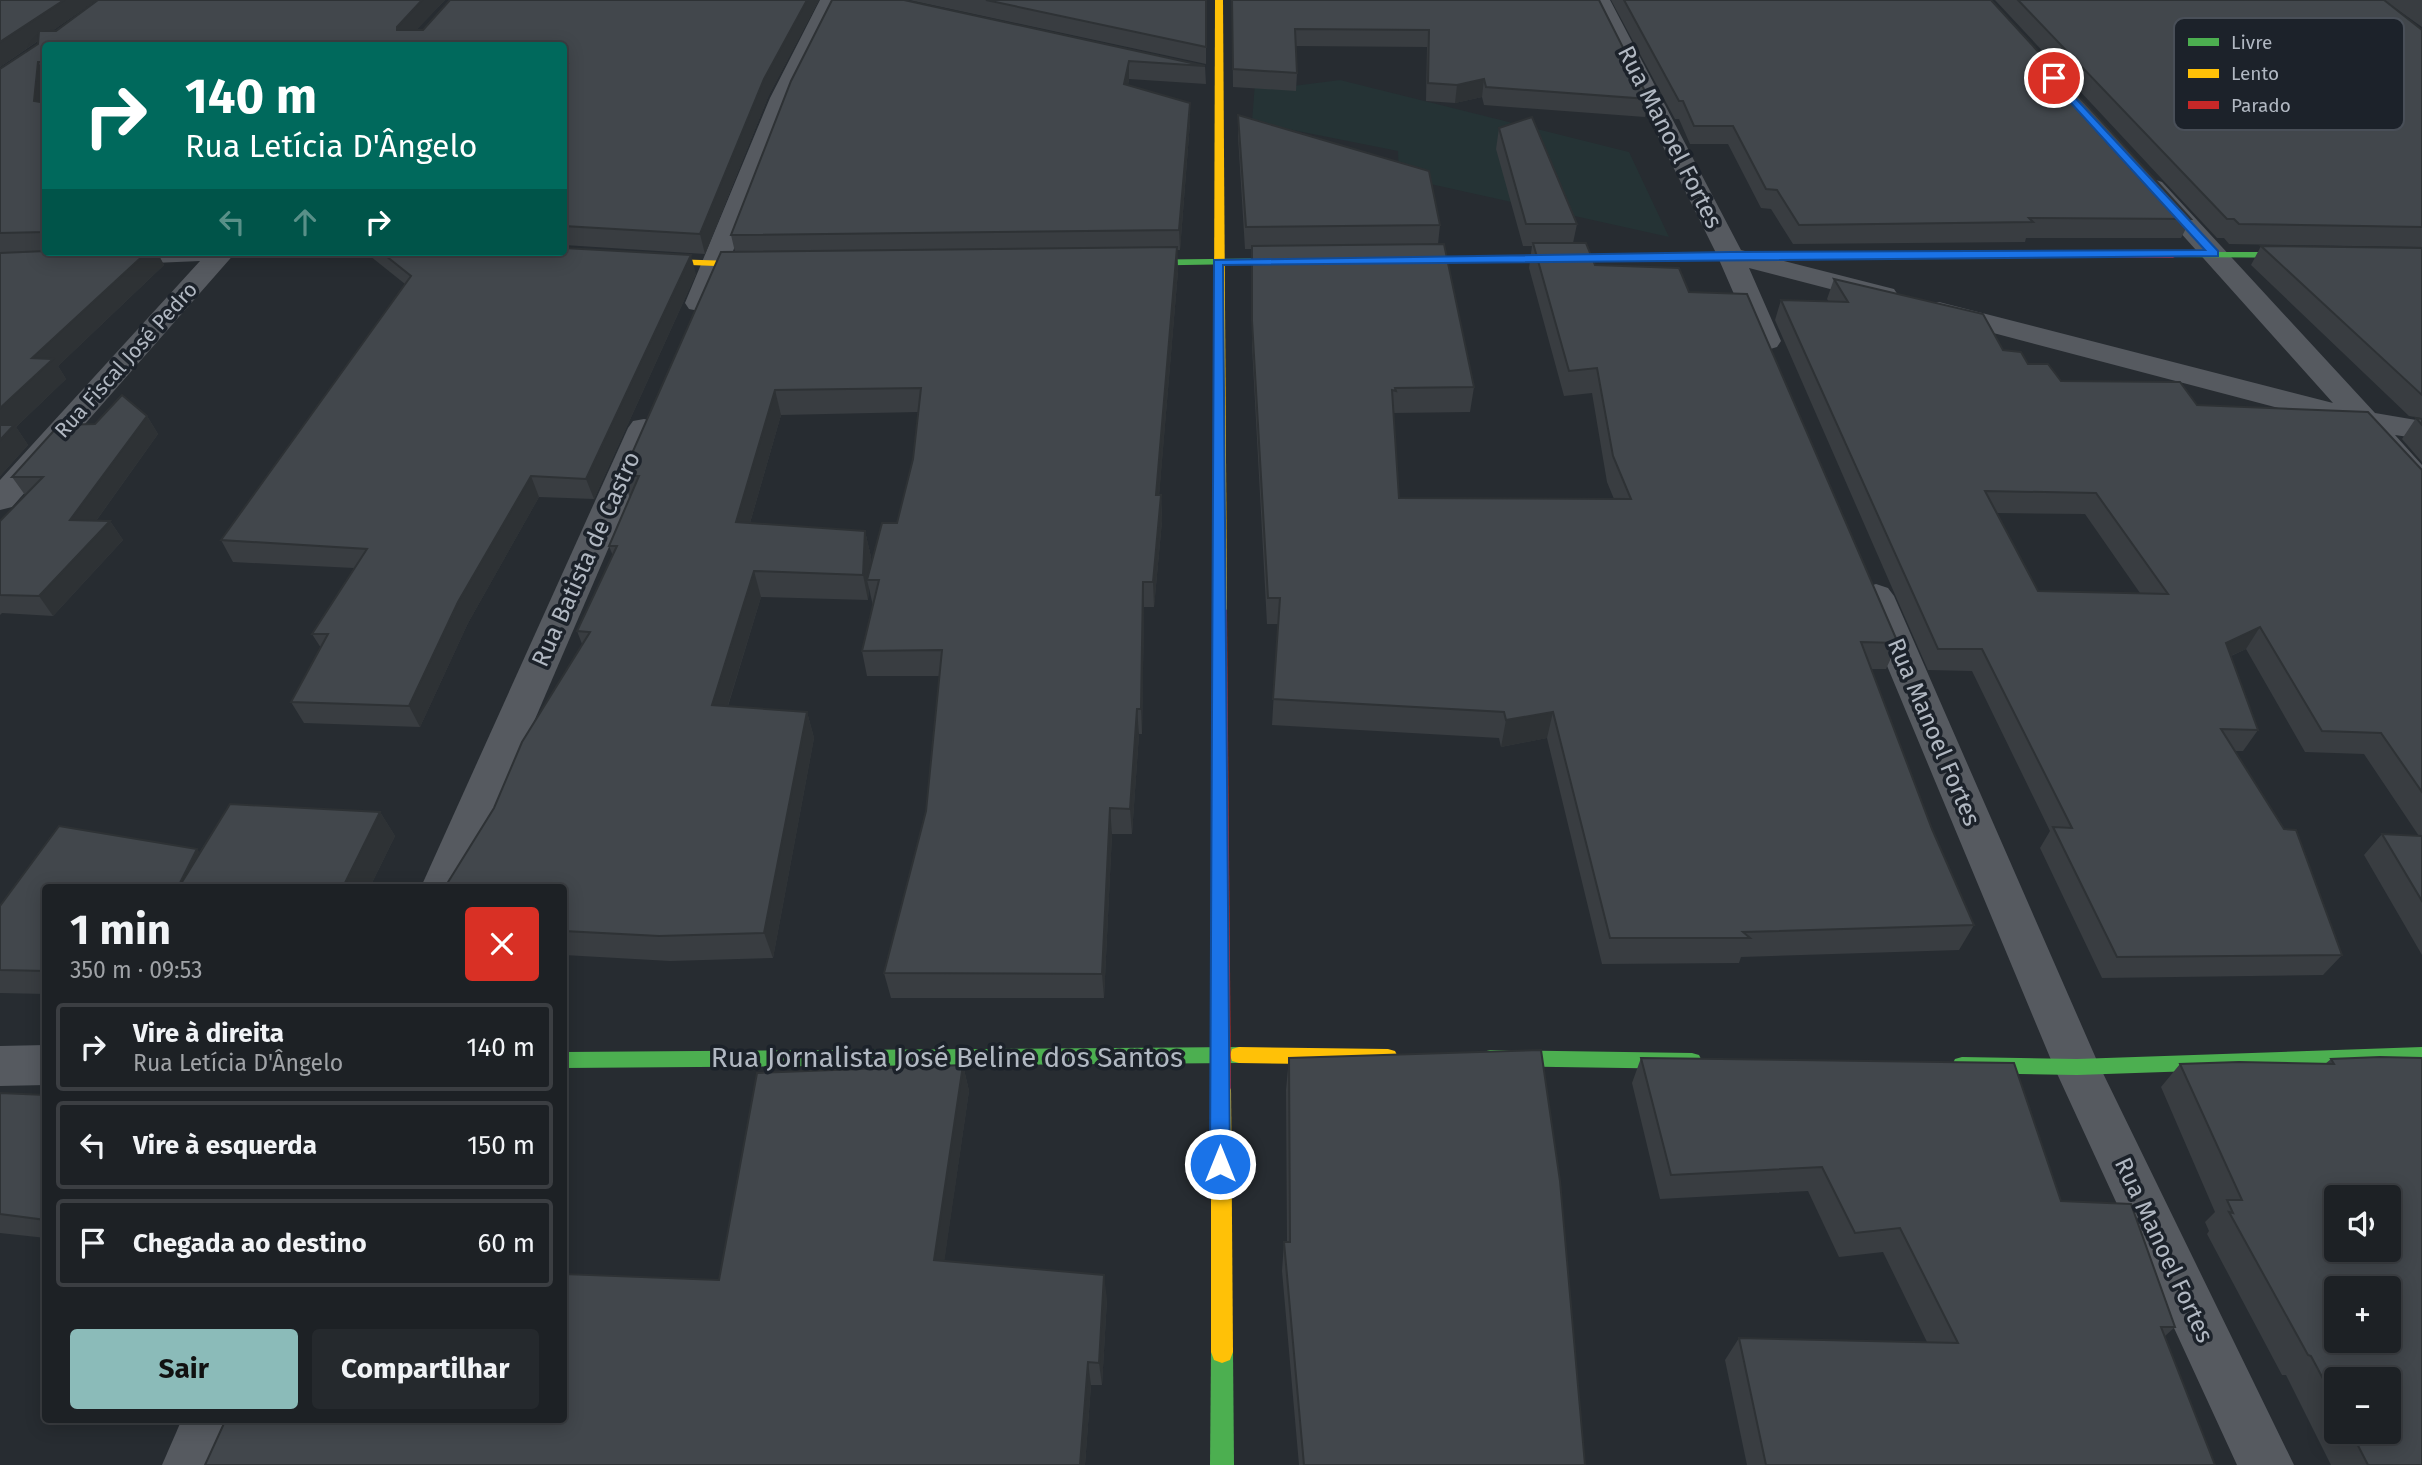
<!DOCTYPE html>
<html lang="pt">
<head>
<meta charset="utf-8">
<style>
  body { margin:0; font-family:"Fira Sans",sans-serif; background:#25292d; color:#f1f3f6; height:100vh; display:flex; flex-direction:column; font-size:26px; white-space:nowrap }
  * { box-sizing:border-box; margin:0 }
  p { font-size:23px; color:#a0a3a7 }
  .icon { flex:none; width:38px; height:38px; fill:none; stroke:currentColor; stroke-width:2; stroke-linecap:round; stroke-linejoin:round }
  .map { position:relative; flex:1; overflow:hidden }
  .details { position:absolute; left:42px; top:884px; width:525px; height:539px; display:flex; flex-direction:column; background:#1d2125; border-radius:7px; box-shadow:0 4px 18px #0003,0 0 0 2px #3b3e42 }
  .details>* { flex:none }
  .banner { position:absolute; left:42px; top:42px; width:525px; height:214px; border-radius:7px; box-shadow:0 4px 18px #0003,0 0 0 2px #3b3e42; background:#00695c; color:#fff; overflow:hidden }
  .controls { position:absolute; left:2324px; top:1185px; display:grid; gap:14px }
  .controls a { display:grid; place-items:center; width:77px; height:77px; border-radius:7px; background:#1d2125; box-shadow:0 4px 18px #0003,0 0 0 2px #3b3e42; font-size:35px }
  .pin { position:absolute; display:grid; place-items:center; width:60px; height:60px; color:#fff; margin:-30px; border:4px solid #fff; border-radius:50%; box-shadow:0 2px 7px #0007 }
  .me { position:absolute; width:77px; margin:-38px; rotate:0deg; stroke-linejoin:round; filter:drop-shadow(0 0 5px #0008) }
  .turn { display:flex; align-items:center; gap:24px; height:147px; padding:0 28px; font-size:32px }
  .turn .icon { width:91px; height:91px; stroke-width:2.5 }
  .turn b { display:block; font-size:49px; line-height:60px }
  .lanes { display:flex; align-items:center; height:66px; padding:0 28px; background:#0003; justify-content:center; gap:35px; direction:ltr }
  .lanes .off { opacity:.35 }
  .round { display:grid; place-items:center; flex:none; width:74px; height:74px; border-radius:7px; background:#25292d }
  .summary { display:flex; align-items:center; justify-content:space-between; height:119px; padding:0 28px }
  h1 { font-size:42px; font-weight:700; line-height:52px }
  .button { display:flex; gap:14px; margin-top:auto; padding:14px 28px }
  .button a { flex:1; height:80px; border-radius:7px; background:#8bbbb9; color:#111; font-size:28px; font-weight:700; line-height:80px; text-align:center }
  .button a+a { background:#25292d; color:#f1f3f6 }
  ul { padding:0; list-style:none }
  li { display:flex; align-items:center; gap:21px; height:88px; margin:0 14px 10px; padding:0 14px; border:4px solid #3b3e42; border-radius:7px }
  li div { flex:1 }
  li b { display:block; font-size:26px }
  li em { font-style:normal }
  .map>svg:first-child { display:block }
  .green { fill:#253335 }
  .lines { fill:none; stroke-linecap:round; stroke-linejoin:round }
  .street { fill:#565a60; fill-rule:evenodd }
  .fast { fill:#4caf50; fill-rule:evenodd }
  .slow { fill:#ffc107; fill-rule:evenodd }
  .jam { fill:#c62828; fill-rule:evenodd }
  .wall { fill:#393d41; fill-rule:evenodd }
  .shaded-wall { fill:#2e3235 }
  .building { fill:#42474c; stroke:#2e3235; stroke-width:2; fill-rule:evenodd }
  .route { fill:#1a73e8; stroke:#114b97; stroke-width:2 }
  .labels { text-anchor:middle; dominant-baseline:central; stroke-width:7; stroke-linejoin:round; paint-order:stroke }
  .far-street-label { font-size:21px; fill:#b1b8c2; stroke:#1c222a }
  .street-label { font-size:24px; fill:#b1b8c2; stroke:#1c222a }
  .near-street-label { font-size:28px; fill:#b1b8c2; stroke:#1c222a }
  .key { fill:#1c222a; stroke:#494f58; stroke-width:2 }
  .key-label { font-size:19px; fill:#b1b8c2 }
</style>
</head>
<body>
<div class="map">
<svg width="2422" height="1465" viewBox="0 0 2422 1465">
  <rect width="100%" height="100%" fill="#272c31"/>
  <path class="green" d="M1340 80 1629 152 1669 237 1399 177 1398 151 1252 122 1255 82 1293 86Z"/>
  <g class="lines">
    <g class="street">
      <path d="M820 0H840L792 98 713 303 709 309 699 311 689 309 685 303 770 98Z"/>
      <path d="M1590 0H1610L1741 250 1894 289 1898 295 1894 301 1884 303 1749 268 1781 341 1777 347 1767 350 1757 347 1717 255Z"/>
      <path d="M2153 179 2162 182 2375 413 2422 421V439L2395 435 2422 465V494L2411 491 2354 428 1929 316 1925 310 1929 304 1939 302 2333 403 2144 192 2140 187 2144 182Z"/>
      <path d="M98 252H236L12 507 0 510V480L200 261 108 265 99 263 95 257Z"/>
      <path d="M644 419 655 421 660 428 463 887H421L628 428 633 421Z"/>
      <path d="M1876 584 1888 588 1894 596 2098 1063 2294 1465H2237L2054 1067 1858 596 1864 588Z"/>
      <path d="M46 1045V1085L0 1086V1046Z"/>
      <path d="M182 1419H238L218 1465H162Z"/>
    </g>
    <g class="fast">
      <path d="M1877 252 1881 253V257L1395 263 1390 260 1395 257Z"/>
      <path d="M2173 252H2308L2313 255 2308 258 2169 257V253Z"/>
      <path d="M1303 258 1309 261 1307 263 1126 266 1120 263 1126 260Z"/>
      <path d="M1239 1047 1246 1049 1248 1055 1246 1061 1239 1063 564 1068V1052Z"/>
      <path d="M2422 1047V1063L2077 1075 1962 1073 1955 1071 1952 1065 1955 1059 1962 1057 2077 1059Z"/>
      <path d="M1490 1050 1692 1053 1699 1055 1702 1061 1699 1067 1692 1069 1490 1066 1483 1064 1480 1058 1483 1052Z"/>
      <path d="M1222 1341 1230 1344 1233 1352 1234 1465H1210L1211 1352 1214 1344Z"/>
    </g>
    <g class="slow">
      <path d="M1215 0H1223L1227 610 1220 615 1213 610Z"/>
      <path d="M639 258 768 262 774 265 768 268 635 263V259Z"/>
      <path d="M1239 1047 1388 1049 1395 1051 1398 1057 1395 1063 1388 1065 1239 1063 1232 1061 1230 1055 1232 1049Z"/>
      <path d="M1221 1079 1228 1082 1231 1088 1233 1352 1230 1360 1222 1363 1214 1360 1211 1352V1088L1214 1082Z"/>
    </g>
    <g class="jam">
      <path d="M1877 252H2173L2178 255 2173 258 1873 257V253Z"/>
      <path d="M1220 605 1227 610 1231 1088 1228 1094 1221 1097 1214 1094 1211 1088 1213 610Z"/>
    </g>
  </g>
  <g class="wall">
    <path d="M0 0H97L52 31H56L98 0H445L416 30H423L450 0H819L768 97 705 254 564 245V246V46H46V62H38H46V252H157L164 265 58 366 66 379 16 427 28 445 0 476V253L31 252H0V69L38 44V41L0 67Z"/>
    <path d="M832 0 1205 66 1206 84 1129 79 1128 85 1190 103V122L1180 250H1177L1178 271 1159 495H1161L1162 521 1154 607H1144L1142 734H1139L1132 834H1112L1104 998H891L884 973 926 811 940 676H867L862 651 873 606 869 588 868 600 761 597 728 706 807 712 814 738 773 958 670 961 564 955V887L494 808 582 644 577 631 613 556 609 546 630 498 622 476 735 252 731 235ZM918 412 913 459 897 523 870 570 871 557 865 531 750 523 781 415Z"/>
    <path d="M909 0H1206V64Z"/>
    <path d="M1232 0H1599L1649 99 1645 117 1484 105 1482 97 1455 103 1426 101 1427 47 1296 46 1297 73 1296 91 1233 87Z"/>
    <path d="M1611 0H1991L2191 219 2181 238H2026L2025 242 1793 244 1771 209 1761 208 1728 144H1690L1679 119H1675Z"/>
    <path d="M1995 0H2384L2422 30V247L2229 244 2224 238H2217Z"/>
    <path d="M2384 0H2422V27Z"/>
    <path d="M1238 115 1440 225 1438 244 1474 387 1470 412 1393 413 1399 498 1614 499 1607 482 1592 393 1564 396 1529 268 1532 246H1523L1496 149 1499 128 1577 224 1573 243 1595 265 1689 292 1898 643 1886 669H1871L1932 829 1974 925 1959 950 1741 957 1739 963 1602 964 1547 738 1501 747 1499 738 1272 725 1278 624H1267L1252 346V249H1245L1238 136Z"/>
    <path d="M2261 246 2422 248V462L2402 439 2416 418H2420L2409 416 2251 265Z"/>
    <path d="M365 252H564L696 274 594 499 539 497 468 623 420 727 304 723 291 702 321 648 312 634 354 568 233 562 221 540 405 284Z"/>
    <path d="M1834 279 2003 350 2061 381 2197 405 2422 470V955L2364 855 2382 834 2419 836 2364 754 2305 752 2246 649 2231 656 2258 730 2243 751H2235L2342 955 2323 975 2102 978 2040 848 2050 831 1972 671 1928 670 1775 320 1781 300 1829 302 1827 299ZM1997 513 2085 514 2140 593 2038 591Z"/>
    <path d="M147 416 158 434 96 521H110L123 540 53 616 2 613 0 615V521L25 495 12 477 95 424Z"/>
    <path d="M230 804 380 812 395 836 370 887H46V994L0 993V906L59 826 197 849 199 853Z"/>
    <path d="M2380 1057 2422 1465H2331L2286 1375H2282L2207 1234 2209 1231 2205 1222 2215 1212 2161 1087 2180 1064H2325L2331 1059ZM2336 1379 2389 1432H2336Z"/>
    <path d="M1289 1058 1585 1465H1299L1282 1271 1284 1242H1287L1286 1090Z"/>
    <path d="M1641 1058 2061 1201 2175 1327 2165 1336 2215 1465H1747L1725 1360 1739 1338 1927 1342 1883 1252 1839 1257 1808 1191 1660 1199 1632 1083Z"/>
    <path d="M963 1065 969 1091 944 1261 1107 1299 1102 1385H1091L1085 1465H205L719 1280Z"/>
    <path d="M0 1093 46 1095V1238L0 1233Z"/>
  </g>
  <g class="shaded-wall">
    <path d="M64 0H97L0 67V42Z"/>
    <path d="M422 0H445L403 44 397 30V27Z"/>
    <path d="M807 0H819L768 97 705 254 700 234 764 79Z"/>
    <path d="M1129 61V79L1125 102 1124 84Z"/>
    <path d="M38 62 46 75V106L34 101Z"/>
    <path d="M1484 79 1482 97 1455 103 1457 85Z"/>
    <path d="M1190 103V122L1180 250 1179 230Z"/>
    <path d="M1177 247 1178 271 1157 521 1156 495Z"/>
    <path d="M147 252H157L164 265 58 366 66 379 16 427 28 445 0 476V408L32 358Z"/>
    <path d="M691 255 696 274 594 499 586 479Z"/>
    <path d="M775 390 781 415 743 547 736 522Z"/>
    <path d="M147 416 158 434 83 539 70 520Z"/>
    <path d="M531 476 539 497 468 623 420 727 409 706 458 602Z"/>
    <path d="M1161 495 1162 521 1154 607 1153 582Z"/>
    <path d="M110 521 123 540 53 616 39 596Z"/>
    <path d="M865 531 871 557 869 580H867L869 588 868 600 863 575Z"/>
    <path d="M754 571 761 597 720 731 712 705Z"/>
    <path d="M1143 582 1144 607 1142 734 1141 709Z"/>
    <path d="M2260 627 2246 649 2212 664 2226 643Z"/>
    <path d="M1137 709 1139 734 1132 834 1130 809Z"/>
    <path d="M807 712 814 738 773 958 764 933Z"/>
    <path d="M1553 712 1547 738 1501 747 1506 720Z"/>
    <path d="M1110 808 1112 834 1104 998 1102 974Z"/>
    <path d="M380 812 395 836 370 887H343Z"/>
    <path d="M197 849 215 873 178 887Z"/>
    <path d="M963 1065 969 1091 941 1284 934 1260Z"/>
    <path d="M1104 1275 1107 1299 1102 1385 1099 1363Z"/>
    <path d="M1088 1362 1091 1385 1085 1465H1080Z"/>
  </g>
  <g class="building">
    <path d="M0 0H64L0 42Z"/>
    <path d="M98 0H422L397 27V30H423L450 0H807L764 79 700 234 564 226V67L567 64H564V46H46V62H38L34 101 46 103V232L0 233V69L38 44 39 31H56Z"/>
    <path d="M832 0H904L1205 66 1129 61 1124 84 1190 103 1179 230 731 235 791 81Z"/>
    <path d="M986 0H1206V47Z"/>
    <path d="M1232 0H1599L1649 99 1486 87 1484 79 1457 85 1428 83 1429 30 1295 29 1297 73 1233 69Z"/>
    <path d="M1624 0H1991L2191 219 2029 218 2033 222 1799 225 1777 190 1766 189 1733 126H1694L1683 101H1679Z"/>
    <path d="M2018 0H2384L2422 30V227L2239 224 2234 219H2227Z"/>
    <path d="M1238 115 1429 171 1440 225 1246 227Z"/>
    <path d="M1532 117 1577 224H1526L1499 128Z"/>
    <path d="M1533 243H1586L1595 265 1679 268 1689 292 1747 294 1898 643 1861 642 1932 829 1974 925 1743 932 1750 938H1610L1553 712 1506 720 1504 712 1273 699 1280 598H1268L1252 321V246L1444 244 1474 387 1395 388 1396 391 1392 390 1399 498 1631 499 1613 456 1597 368 1569 371Z"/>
    <path d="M2261 246 2422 248V395Z"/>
    <path d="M1177 247 1156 495H1161L1153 582H1143L1141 709H1137L1130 809 1110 808 1102 974 884 973 926 811 942 650 862 651 879 580H867L882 523H897L913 459 921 388 775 390 736 522 865 531 863 575 754 571 712 705 807 712 764 933 659 936 564 931V887H445L494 808 522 742 590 632 577 631 617 546H609L639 476H622L721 252Z"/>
    <path d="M564 248 691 255 586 479 531 476 458 602 409 706 291 702 328 634H312L367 549 221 540 411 276 381 252H564Z"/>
    <path d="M46 251 147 252 32 358 53 359 0 408V253Z"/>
    <path d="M1834 279 1983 314 2003 350 2021 352 2028 364H2048L2061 381 2180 382 2197 405 2368 412 2422 470V792L2381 733 2322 731 2260 627 2226 643 2258 730 2221 729 2284 829 2296 830 2342 955 2117 957 2053 827 2072 828 1982 649H1938L1781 300 1848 302ZM1985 491 2096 493 2168 594 2038 591Z"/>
    <path d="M122 395 147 416 70 520 110 521 39 596 0 595V521L43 477H12L59 425 95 424Z"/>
    <path d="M2416 418 2422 419V425Z"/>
    <path d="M0 425H14L0 440Z"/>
    <path d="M230 804 380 812 343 887H179Z"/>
    <path d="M59 826 197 849 178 887H46V971L0 970V906Z"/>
    <path d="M2382 834 2422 836V901Z"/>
    <path d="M1541 1050 1560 1181 1585 1465H1304L1284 1242H1290L1289 1058Z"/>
    <path d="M2380 1057 2422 1058V1465H2368L2351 1432H2389V1379H2336V1403L2311 1356 2308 1355 2229 1212 2233 1213 2227 1200H2242L2180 1064 2239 1062 2334 1064 2331 1059ZM2336 1197H2389V1250H2336ZM2336 1288H2389V1340H2336Z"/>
    <path d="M1641 1058 2014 1063 2061 1201 2131 1204 2175 1327H2161L2215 1465H1766L1739 1338 1958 1343 1900 1228 1855 1233 1822 1167 1671 1175Z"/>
    <path d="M963 1065 934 1260 1104 1275 1099 1363 1088 1362 1080 1465H205L226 1419H564V1274L719 1280 757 1073Z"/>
    <path d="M0 1093 46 1095V1220L0 1214Z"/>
  </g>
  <path class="route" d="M2054 75 2218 251V256L1223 265 1230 1164 1227 1171 1220 1173 1213 1171 1210 1164 1214 260 1730 252 2205 250 2050 80V76Z"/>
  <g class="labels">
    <g class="far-street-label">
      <text transform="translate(126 360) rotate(-48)">Rua Fiscal José Pedro</text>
    </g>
    <g class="street-label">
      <text transform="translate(1670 137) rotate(63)">Rua Manoel Fortes</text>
      <text transform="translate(586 559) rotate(-66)">Rua Batista de Castro</text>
      <text transform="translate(1934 732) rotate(67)">Rua Manoel Fortes</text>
      <text transform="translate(2164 1250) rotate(65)">Rua Manoel Fortes</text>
    </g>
    <g class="near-street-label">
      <text x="947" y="1057">Rua Jornalista José Beline dos Santos</text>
    </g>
  </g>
  <rect x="2174" y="18" width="230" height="112" rx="10" class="key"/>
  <rect x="2188" y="38" width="31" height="8" fill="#4caf50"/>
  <rect x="2188" y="69" width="31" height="9" fill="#ffc107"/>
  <rect x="2188" y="101" width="31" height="8" fill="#c62828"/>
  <g class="key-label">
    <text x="2231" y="49">Livre</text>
    <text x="2231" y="80">Lento</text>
    <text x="2231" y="112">Parado</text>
  </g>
</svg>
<div class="controls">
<a><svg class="icon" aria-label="sound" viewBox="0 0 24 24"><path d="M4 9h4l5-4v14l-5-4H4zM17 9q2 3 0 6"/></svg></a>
<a>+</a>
<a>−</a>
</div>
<div class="pin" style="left:2054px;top:78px;background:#d93025"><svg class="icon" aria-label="arrive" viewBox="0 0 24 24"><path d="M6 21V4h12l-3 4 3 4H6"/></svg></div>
<svg class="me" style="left:1220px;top:1164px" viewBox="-20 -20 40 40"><circle r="17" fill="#1a73e8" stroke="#fff" stroke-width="3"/><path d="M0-11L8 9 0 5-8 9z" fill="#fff"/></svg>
<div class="banner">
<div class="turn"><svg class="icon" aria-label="right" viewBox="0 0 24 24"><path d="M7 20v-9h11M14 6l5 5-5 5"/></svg><div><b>140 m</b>Rua Letícia D'Ângelo</div></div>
<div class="lanes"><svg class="icon off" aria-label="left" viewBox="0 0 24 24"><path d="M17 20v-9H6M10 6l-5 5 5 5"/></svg><svg class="icon off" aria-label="ahead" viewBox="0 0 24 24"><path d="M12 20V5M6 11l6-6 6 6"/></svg><svg class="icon" aria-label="right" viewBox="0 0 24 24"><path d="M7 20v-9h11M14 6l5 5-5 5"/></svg></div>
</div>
<section class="details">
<div class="summary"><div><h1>1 min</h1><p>350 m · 09:53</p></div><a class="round" style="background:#d93025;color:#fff"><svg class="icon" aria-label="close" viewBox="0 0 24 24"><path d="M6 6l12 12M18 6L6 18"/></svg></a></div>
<ul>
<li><svg class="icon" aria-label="right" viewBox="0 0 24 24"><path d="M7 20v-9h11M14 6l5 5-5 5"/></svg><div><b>Vire à direita</b><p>Rua Letícia D'Ângelo</p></div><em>140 m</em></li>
<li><svg class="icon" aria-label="left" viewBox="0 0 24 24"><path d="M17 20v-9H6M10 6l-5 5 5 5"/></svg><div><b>Vire à esquerda</b></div><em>150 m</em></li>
<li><svg class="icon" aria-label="arrive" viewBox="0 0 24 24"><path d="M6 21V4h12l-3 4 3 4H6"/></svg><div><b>Chegada ao destino</b></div><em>60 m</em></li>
</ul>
<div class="button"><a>Sair</a><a>Compartilhar</a></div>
</section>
</div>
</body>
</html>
